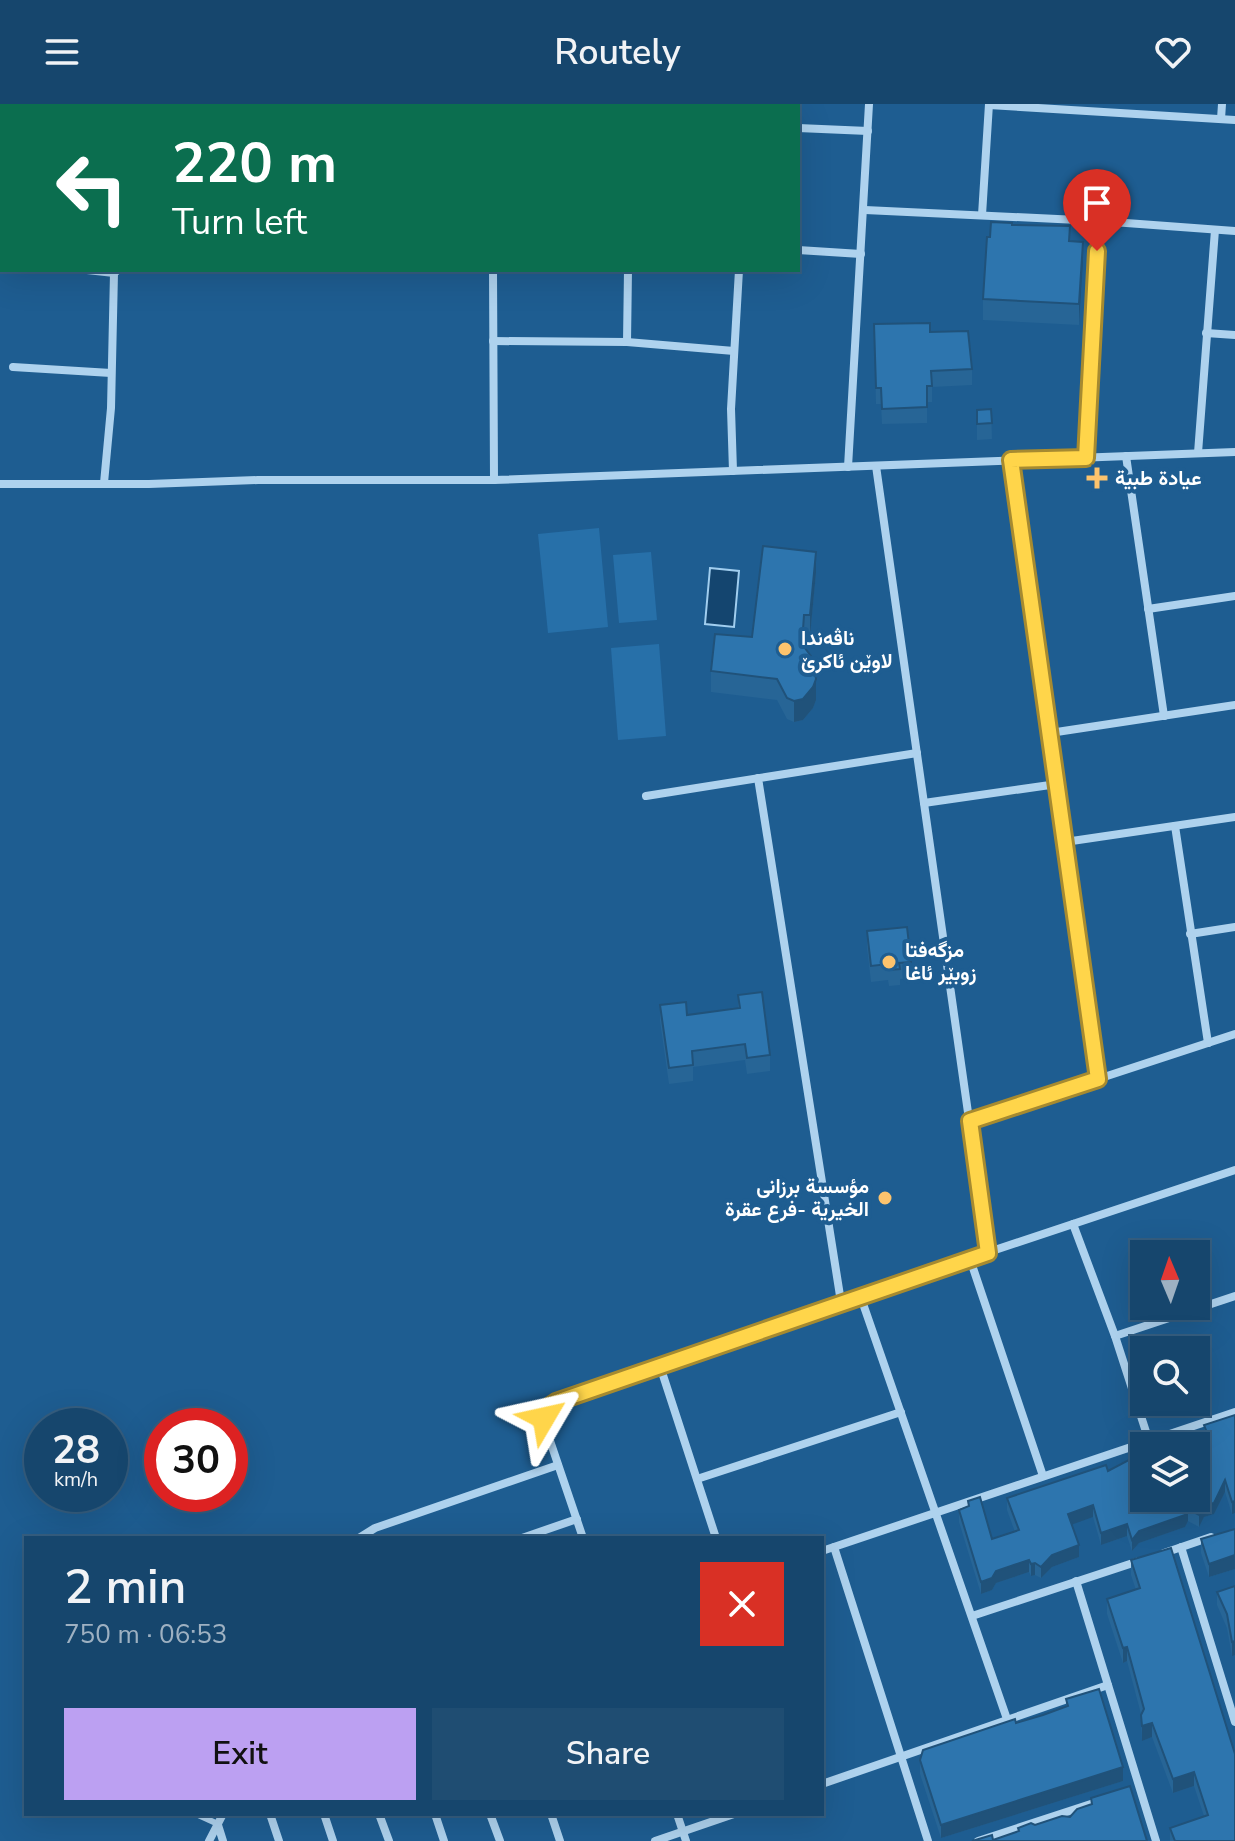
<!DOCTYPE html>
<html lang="en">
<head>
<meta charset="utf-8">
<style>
  body { margin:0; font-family:"Nunito Sans",Vazirmatn,sans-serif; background:#1f4d72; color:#f1f3f6; height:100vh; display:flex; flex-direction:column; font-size:30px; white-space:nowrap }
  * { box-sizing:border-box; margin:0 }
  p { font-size:26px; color:#9eb1c2 }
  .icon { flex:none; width:44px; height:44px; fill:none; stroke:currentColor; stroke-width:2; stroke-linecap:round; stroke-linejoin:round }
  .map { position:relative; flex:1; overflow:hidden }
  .details { position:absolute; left:24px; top:1432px; width:800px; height:280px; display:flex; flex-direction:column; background:#16466d; border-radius:0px; box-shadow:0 8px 32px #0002,0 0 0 2px #355e80 }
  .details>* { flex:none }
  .hud { position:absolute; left:0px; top:0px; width:800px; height:168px; box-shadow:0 8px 32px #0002,0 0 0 2px #355e80; background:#0b6e4f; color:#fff; overflow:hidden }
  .needle { width:52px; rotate:358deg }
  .buttons { position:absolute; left:1130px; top:1136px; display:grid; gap:16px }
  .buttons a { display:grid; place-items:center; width:80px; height:80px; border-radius:0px; background:#16466d; box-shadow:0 8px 32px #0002,0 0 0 2px #355e80; font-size:40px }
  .speed { position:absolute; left:24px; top:1304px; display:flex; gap:16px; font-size:40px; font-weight:700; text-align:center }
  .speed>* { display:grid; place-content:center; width:104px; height:104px; border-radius:50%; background:#16466d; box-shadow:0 8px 32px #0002,0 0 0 2px #355e80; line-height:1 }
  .speed small { font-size:20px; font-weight:400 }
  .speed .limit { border:12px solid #d22; background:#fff; color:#111 }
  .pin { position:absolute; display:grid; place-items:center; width:68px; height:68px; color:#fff; margin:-82px -34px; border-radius:50% 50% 50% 0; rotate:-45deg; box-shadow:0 0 8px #0007 }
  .pin .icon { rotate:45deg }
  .me { position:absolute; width:88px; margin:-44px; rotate:54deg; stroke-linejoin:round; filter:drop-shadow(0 0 6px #0008) }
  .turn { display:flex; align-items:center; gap:28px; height:168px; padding:0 40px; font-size:36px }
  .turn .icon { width:104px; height:104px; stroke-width:2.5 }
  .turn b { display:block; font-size:56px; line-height:68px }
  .round { display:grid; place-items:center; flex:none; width:84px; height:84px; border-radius:0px; background:#1f4d72 }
  .head { display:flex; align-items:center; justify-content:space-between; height:136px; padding:0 40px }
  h1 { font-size:48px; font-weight:600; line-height:60px }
  .action { display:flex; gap:16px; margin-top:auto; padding:16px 40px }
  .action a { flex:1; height:92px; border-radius:0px; background:#bca0f2; color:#111; font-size:32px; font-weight:600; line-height:92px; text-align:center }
  .action a+a { background:#1f4d72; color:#f1f3f6 }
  header { display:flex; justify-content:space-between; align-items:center; height:104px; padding:0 40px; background:#16466d; font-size:36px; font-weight:600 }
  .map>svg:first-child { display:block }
  .green { fill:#2770a9 }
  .water { fill:#14456f; stroke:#a1ceef; stroke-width:2 }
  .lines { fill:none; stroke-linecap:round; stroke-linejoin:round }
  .service { stroke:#aed2ee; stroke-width:6 }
  .minor { stroke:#aed2ee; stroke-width:8 }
  .wall { fill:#276596 }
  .shaded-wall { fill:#20527a }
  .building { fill:#2d75ae; stroke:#20527a; stroke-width:2 }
  .route-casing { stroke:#a68a30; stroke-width:20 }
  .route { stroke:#ffd54a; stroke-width:14 }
  .poi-dot { fill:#fcc36d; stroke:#1e5d91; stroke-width:3 }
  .labels { text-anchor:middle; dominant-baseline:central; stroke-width:8; stroke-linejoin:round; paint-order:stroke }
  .poi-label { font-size:20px; font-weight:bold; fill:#fff; stroke:#1e5d91; text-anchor:start }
</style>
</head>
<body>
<header><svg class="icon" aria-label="menu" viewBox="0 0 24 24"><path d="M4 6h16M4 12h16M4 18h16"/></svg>Routely<svg class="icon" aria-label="heart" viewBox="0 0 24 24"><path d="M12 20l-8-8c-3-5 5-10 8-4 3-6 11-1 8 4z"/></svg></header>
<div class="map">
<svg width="1235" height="1737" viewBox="0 0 1235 1737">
  <rect width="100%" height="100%" fill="#1e5d91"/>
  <g class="green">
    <path d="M599 424 608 523 548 529 538 430Z"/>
    <path d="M651 448 657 516 619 519 613 451Z"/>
    <path d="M659 540 666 632 618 636 611 544Z"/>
  </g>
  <path class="water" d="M710 464 739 467 734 523 705 520Z"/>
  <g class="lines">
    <path class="service" d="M196 1710 218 1720"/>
    <g class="minor">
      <path d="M989 1 1235 16"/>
      <path d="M248 2 249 0"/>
      <path d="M497 2V0"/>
      <path d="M750 2V0"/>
      <path d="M1221 15 1222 0"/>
      <path d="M798 24 868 27"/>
      <path d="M865 106 1099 117 1235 127"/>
      <path d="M982 111 989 0"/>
      <path d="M798 146 861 150"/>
      <path d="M0 157H2"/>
      <path d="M87 166 114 169"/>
      <path d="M493 166 494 376"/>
      <path d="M1206 229 1235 231"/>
      <path d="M493 237 627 238 734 247"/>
      <path d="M627 238 628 166"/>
      <path d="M13 263 111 269"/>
      <path d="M1198 349 1215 126"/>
      <path d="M1126 352 1164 612"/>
      <path d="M1086 354 1099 117"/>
      <path d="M1011 356 1098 975"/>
      <path d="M876 362 988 1149"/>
      <path d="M848 363 869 0"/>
      <path d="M733 367 731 305 739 166"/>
      <path d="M104 379 111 304 114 169 118 166"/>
      <path d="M0 380H149L258 376H494L1235 348"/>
      <path d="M1148 505 1235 492"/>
      <path d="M1050 629 1235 601"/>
      <path d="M758 674 841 1198"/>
      <path d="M646 692 917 649"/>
      <path d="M924 699 1057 680"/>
      <path d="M1175 722 1208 939"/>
      <path d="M1065 738 1235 713"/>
      <path d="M1190 830 1235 823"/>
      <path d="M970 1017 1235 930"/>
      <path d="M1073 1120 1115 1232 1149 1337"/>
      <path d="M970 1155 1043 1372"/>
      <path d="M860 1191 1007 1615"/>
      <path d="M1115 1232 1235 1192"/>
      <path d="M660 1262 716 1434"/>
      <path d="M697 1375 901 1308"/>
      <path d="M359 1434 375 1424 558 1361"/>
      <path d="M522 1434 577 1415"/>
      <path d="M583 1434 544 1319 545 1309 551 1300 860 1191 1235 1066"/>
      <path d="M834 1443 928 1737"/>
      <path d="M1181 1443 1235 1618"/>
      <path d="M822 1447 1235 1308"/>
      <path d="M1164 1449 1211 1433"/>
      <path d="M1076 1477 1156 1737"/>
      <path d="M972 1512 1139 1457"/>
      <path d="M822 1680 1108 1581"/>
      <path d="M270 1710 279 1737"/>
      <path d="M324 1710 333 1737"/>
      <path d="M379 1710 389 1737"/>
      <path d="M435 1710 444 1737"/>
      <path d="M490 1710 500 1737"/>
      <path d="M551 1710 560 1737"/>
      <path d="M677 1710 686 1737"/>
      <path d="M218 1721 223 1737"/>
      <path d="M209 1737 223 1710"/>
      <path d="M655 1737 734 1710"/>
      <path d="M978 1737 1100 1697"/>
    </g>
  </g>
  <g class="wall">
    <path d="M1012 121 1070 137 1083 159 1079 221 983 216V195L990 133Z"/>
    <path d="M874 220 930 228 972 265V281L932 283V298H927V319L882 320 881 300H876Z"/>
    <path d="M991 305 992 335 977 336V306Z"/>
    <path d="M816 469 810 532H804L803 541 816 596 813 604 803 616 794 618 787 615 777 596 711 588V567L752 533Z"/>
    <path d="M867 827 911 858V874L900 875V881L889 882 888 876 871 878 867 843Z"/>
    <path d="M738 891 770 951V967L747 970 745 956 693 963V977L669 980 660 917V901L687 911 738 904Z"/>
    <path d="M1235 1311 1232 1410 1225 1388 1214 1410 1204 1413 1199 1423 1188 1417 1185 1423 1139 1439 1132 1447 1127 1432 1101 1441 1093 1413 1071 1420 1079 1453 1052 1463 1041 1474 1035 1471 1031 1472 1029 1468 996 1479 992 1486 981 1490 959 1418V1406L968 1403V1397L992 1435 1015 1428 1007 1406V1394L1108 1367 1131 1355V1351L1183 1338 1204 1332V1321Z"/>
    <path d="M1235 1425V1465L1209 1473 1201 1449V1435Z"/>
    <path d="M1131 1456 1235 1737H1170V1724L1204 1712 1194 1682 1173 1689 1152 1633 1142 1637 1141 1610 1127 1557 1123 1559 1107 1510V1495L1136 1486 1131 1471Z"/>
    <path d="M1235 1482 1232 1552 1227 1524 1217 1501V1488Z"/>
    <path d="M1066 1595 1123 1677 941 1734 920 1670V1656L1016 1619 1066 1603Z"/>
  </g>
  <g class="shaded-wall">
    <path d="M1083 138V159L1079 221V200Z"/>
    <path d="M816 448V469L810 532V511Z"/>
    <path d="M816 575V596L813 604 803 616 794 618V597Z"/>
    <path d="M1225 1376V1388L1214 1410 1204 1413 1199 1423V1411L1204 1401Z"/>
    <path d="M1235 1397V1409L1232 1410V1398Z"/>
    <path d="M1093 1401V1413L1068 1422V1410Z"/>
    <path d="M1188 1405V1417L1185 1423 1139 1439 1132 1447V1436L1139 1427Z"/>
    <path d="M1127 1420V1432L1101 1441V1429Z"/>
    <path d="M1079 1441V1453L1052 1463 1041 1474V1463L1052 1451Z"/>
    <path d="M1235 1451V1465L1209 1473V1460Z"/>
    <path d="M1029 1456V1468L996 1479 992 1486 981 1490V1478L996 1467Z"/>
    <path d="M1035 1459V1471L1031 1472V1460Z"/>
    <path d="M1235 1537V1551L1232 1552V1538Z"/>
    <path d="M1127 1543V1557L1123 1559V1544Z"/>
    <path d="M1152 1619V1633L1142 1637V1622Z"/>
    <path d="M1123 1663V1677L941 1734V1721Z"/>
    <path d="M1194 1668V1682L1173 1689V1675Z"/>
  </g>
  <g class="building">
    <path d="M991 118 1012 119V121L1070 122 1069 137 1083 138 1079 200 983 195 987 133H990Z"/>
    <path d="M930 219V228L968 227 972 265 931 267 932 282H927V303L882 305 881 284H876L874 220Z"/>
    <path d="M991 305 992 319 977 320V306Z"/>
    <path d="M763 442 816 448 810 511H804L802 540 813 555 816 575 813 583 803 595 794 597 787 594 777 575 711 567 715 530 752 533Z"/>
    <path d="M907 823 911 858 899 859 900 865 889 866 888 860 871 862 867 827Z"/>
    <path d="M762 888 770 951 747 954 745 940 692 947 693 961 669 964 660 901 686 898 687 911 740 904 738 891Z"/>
    <path d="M1235 1311V1397L1232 1398 1225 1376 1214 1399 1204 1401 1199 1411 1188 1405 1185 1411 1139 1427 1132 1436 1127 1420 1101 1429 1093 1401 1068 1410 1079 1441 1052 1451 1041 1463 1035 1459 1031 1460 1029 1456 996 1467 992 1474 981 1478 959 1406 969 1402 968 1397 980 1393 992 1435 1019 1426 1007 1394 1106 1361 1108 1367 1131 1355V1351L1144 1347V1394H1196V1342H1158L1182 1334 1183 1338 1208 1331 1204 1321Z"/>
    <path d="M1235 1425V1451L1209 1460 1201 1435Z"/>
    <path d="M1171 1444 1235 1650V1737H1175L1170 1724 1208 1711 1194 1668 1173 1675 1152 1619 1142 1622 1141 1611 1144 1605 1127 1543 1123 1544 1107 1495 1140 1484 1131 1456Z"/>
    <path d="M1235 1482V1537L1232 1538 1227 1510 1217 1488Z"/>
    <path d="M1099 1585 1123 1663 941 1721 920 1656 923 1646 1015 1615 1016 1619 1043 1611 1068 1602 1066 1595Z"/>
    <path d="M1130 1682 1147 1737H972L992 1731 993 1736 1019 1727 1018 1724 1031 1719 1035 1721 1062 1712 1070 1713 1077 1705 1092 1700 1091 1694Z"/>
  </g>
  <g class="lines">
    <defs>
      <path id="route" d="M544 1314 547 1304 556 1298 988 1149 970 1017 1098 975 1011 356 1086 354 1097 147"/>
    </defs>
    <use href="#route" class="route-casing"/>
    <use href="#route" class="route"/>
  </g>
  <g class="poi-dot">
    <path d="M1093 362h8v8h8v8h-8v8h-8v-8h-8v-8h8z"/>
    <circle cx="785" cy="545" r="8"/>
    <circle cx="889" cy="858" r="8"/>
    <circle cx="885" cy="1094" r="8"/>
  </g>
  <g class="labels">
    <g class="poi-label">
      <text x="1115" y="374">عيادة طبية</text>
      <text x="801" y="534">ناڤەندا<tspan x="801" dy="23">لاوێن ئاکرێ</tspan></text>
      <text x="905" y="846">مزگەفتا<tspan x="905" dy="23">زوبێر ئاغا</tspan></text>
      <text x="869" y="1082" text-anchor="end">مؤسسة برزانى<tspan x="869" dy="23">الخيرية -فرع عقرة</tspan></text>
    </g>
  </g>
</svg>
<div class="buttons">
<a><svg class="needle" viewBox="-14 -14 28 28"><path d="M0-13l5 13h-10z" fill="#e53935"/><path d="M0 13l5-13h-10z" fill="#9eb1c2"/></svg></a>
<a><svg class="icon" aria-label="search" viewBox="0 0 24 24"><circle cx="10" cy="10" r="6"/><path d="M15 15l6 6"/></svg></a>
<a><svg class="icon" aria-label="layers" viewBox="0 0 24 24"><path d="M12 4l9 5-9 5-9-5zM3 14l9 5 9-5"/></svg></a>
</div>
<div class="speed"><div>28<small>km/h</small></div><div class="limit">30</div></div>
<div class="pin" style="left:1097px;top:147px;background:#d93025"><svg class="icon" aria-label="arrive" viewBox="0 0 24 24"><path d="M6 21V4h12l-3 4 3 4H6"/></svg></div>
<svg class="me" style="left:544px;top:1314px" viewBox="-20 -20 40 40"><path d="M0-17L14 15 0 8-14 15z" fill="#ffd54a" stroke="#fff" stroke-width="4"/></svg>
<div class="hud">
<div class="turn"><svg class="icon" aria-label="left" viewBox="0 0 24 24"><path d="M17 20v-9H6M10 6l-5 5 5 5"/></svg><div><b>220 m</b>Turn left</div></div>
</div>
<section class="details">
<div class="head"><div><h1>2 min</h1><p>750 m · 06:53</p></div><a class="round" style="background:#d93025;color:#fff"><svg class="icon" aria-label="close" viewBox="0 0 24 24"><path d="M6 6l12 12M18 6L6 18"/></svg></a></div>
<div class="action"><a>Exit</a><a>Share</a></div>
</section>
</div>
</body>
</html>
